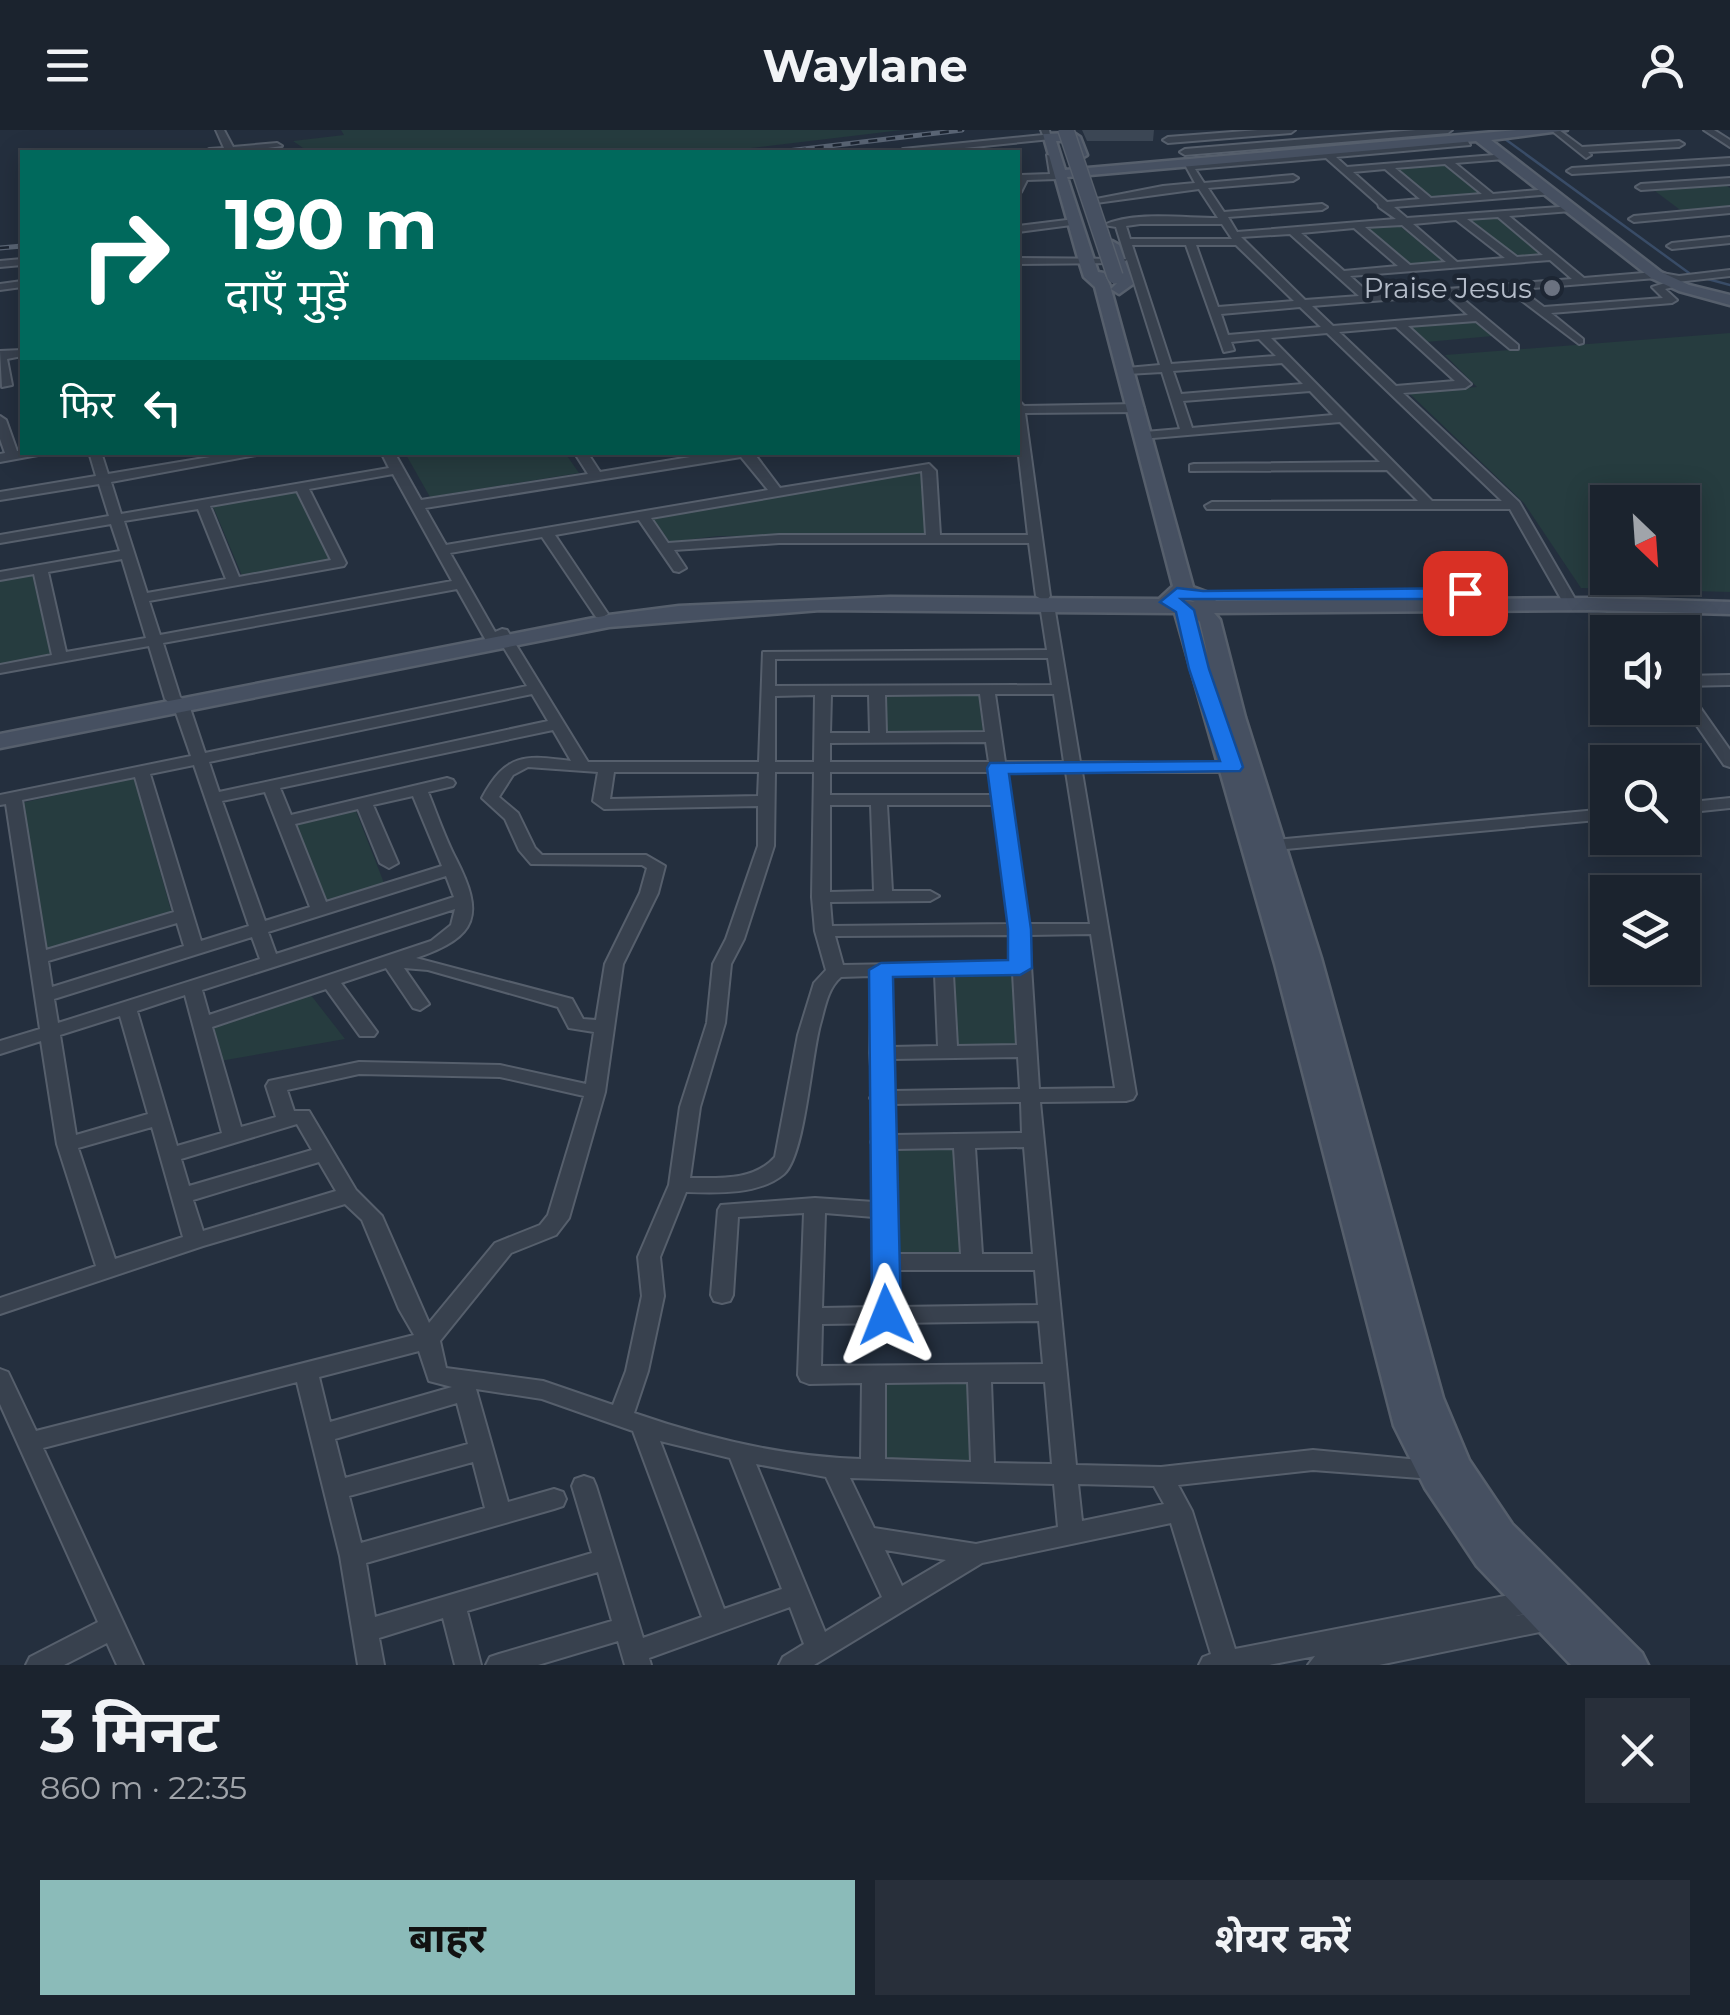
<!DOCTYPE html>
<html lang="hi">
<head>
<meta charset="utf-8">
<style>
  body { margin:0; font-family:Montserrat,"Noto Sans Devanagari",sans-serif; background:#282f3a; color:#f1f3f6; height:100vh; display:flex; flex-direction:column; font-size:38px; white-space:nowrap }
  * { box-sizing:border-box; margin:0 }
  p { font-size:32px; color:#a0a4aa }
  .icon { flex:none; width:55px; height:55px; fill:none; stroke:currentColor; stroke-width:2; stroke-linecap:round; stroke-linejoin:round }
  .map { position:relative; height:1535px; overflow:hidden }
  .sheet { display:flex; flex-direction:column; background:#1b232e; flex:1 }
  .sheet>* { flex:none }
  .hud { position:absolute; left:20px; top:20px; width:1000px; height:305px; border-radius:0px; box-shadow:0 5px 25px #0003,0 0 0 2px #39404a; background:#00695c; color:#fff; overflow:hidden }
  .needle { width:65px; rotate:155deg }
  .buttons { position:absolute; left:1590px; top:355px; display:grid; gap:20px }
  .buttons a { display:grid; place-items:center; width:110px; height:110px; border-radius:0px; background:#1b232e; box-shadow:0 5px 25px #0003,0 0 0 2px #39404a; font-size:50px }
  .pin { position:absolute; display:grid; place-items:center; width:85px; height:85px; color:#fff; margin:-42px; border-radius:20px; box-shadow:0 5px 15px #0006 }
  .me { position:absolute; width:110px; margin:-55px; rotate:358deg; stroke-linejoin:round; filter:drop-shadow(0 0 8px #0008) }
  .turn { display:flex; align-items:center; gap:35px; height:210px; padding:0 40px; font-size:45px }
  .turn .icon { width:130px; height:130px; stroke-width:2.5 }
  .turn b { display:block; font-size:70px; line-height:85px }
  .then { display:flex; align-items:center; height:95px; padding:0 40px; background:#0003; gap:20px; font-size:38px }
  .round { display:grid; place-items:center; flex:none; width:105px; height:105px; border-radius:0px; background:#282f3a }
  .overview { display:flex; align-items:center; justify-content:space-between; height:170px; padding:0 40px }
  h1 { font-size:60px; font-weight:700; line-height:75px }
  .action { display:flex; gap:20px; margin-top:auto; padding:20px 40px }
  .action a { flex:1; height:115px; border-radius:0px; background:#8bbbb9; color:#111; font-size:40px; font-weight:700; line-height:115px; text-align:center }
  .action a+a { background:#282f3a; color:#f1f3f6 }
  header { display:flex; justify-content:space-between; align-items:center; height:130px; padding:0 40px; background:#1b232e; font-size:45px; font-weight:700 }
  .map>svg:first-child { display:block }
  .green { fill:#263c3f; fill-rule:evenodd }
  .lines { fill:none; stroke-linecap:round; stroke-linejoin:round }
  .stream { stroke:#394c67; stroke-width:2.5 }
  .street-casing { stroke:#565f6c; stroke-width:4 }
  .secondary-casing { stroke:#565f6c; stroke-width:5 }
  .street { fill:#38414e; fill-rule:evenodd }
  .secondary { fill:#465061; fill-rule:evenodd }
  .rail-casing { stroke:#5a6575; stroke-width:5 }
  .rail { stroke:#1d2633; stroke-width:2.5; stroke-dasharray:9; stroke-linecap:butt }
  .secondary-bridge-casing { stroke:#565f6c; stroke-width:18; stroke-linecap:butt }
  .secondary-bridge { stroke:#465061; stroke-width:15 }
  .wall { fill:#3b4654 }
  .route { fill:#1a73e8; stroke:#114b97; stroke-width:2.5 }
  .worship-dot { fill:#6b7280; stroke:#1d2633; stroke-width:4 }
  .labels { text-anchor:middle; dominant-baseline:central; stroke-width:9; stroke-linejoin:round; paint-order:stroke }
  .far-poi-label { font-size:28px; fill:#b4bcc9; stroke:#1d2633; text-anchor:end }
</style>
</head>
<body>
<header><svg class="icon" aria-label="menu" viewBox="0 0 24 24"><path d="M4 6h16M4 12h16M4 18h16"/></svg>Waylane<svg class="icon" aria-label="person" viewBox="0 0 24 24"><circle cx="12" cy="8" r="4"/><path d="M4 21q1-7 8-7t8 7"/></svg></header>
<div class="map">
<svg width="1730" height="1535" viewBox="0 0 1730 1535">
  <rect width="100%" height="100%" fill="#242f3e"/>
  <g class="green">
    <path d="M341 0H902L717 22H309L293 11 344 5Z"/>
    <path d="M1444 33 1483 65 1432 69 1393 38Z"/>
    <path d="M1724 54 1730 58V78L1683 82 1651 58Z"/>
    <path d="M1498 86 1543 125 1516 127 1465 88Z"/>
    <path d="M1397 94 1447 133 1412 136 1363 97Z"/>
    <path d="M1474 190 1493 206 1426 212 1408 196Z"/>
    <path d="M1730 203V462L1581 458 1524 373 1409 263 1477 257 1445 225ZM1608 372H1682V448H1608Z"/>
    <path d="M405 323H565L579 343 430 367Z"/>
    <path d="M921 341 925 405 718 406 670 412 651 388Z"/>
    <path d="M295 360 330 432 243 448 212 374Z"/>
    <path d="M32 444 51 526 0 536V450Z"/>
    <path d="M979 565 983 604H887L885 566Z"/>
    <path d="M134 648 172 784 46 820 21 673Z"/>
    <path d="M354 676 384 753 323 772 292 692Z"/>
    <path d="M951 842H1014L1020 918H955Z"/>
    <path d="M310 864 345 909 220 931 210 897Z"/>
    <path d="M956 1017 963 1124H893L890 1018Z"/>
    <path d="M884 1250 969 1251 971 1334 883 1333Z"/>
  </g>
  <g class="lines">
    <g class="stream">
      <path d="M1505 9 1689 143"/>
      <path d="M1704 148 1730 155"/>
    </g>
    <defs>
      <g id="street">
        <path d="M216 0H224L233 17 277 13 282 16 240 22H205L209 19 224 18Z"/>
        <path d="M1041 0H1049L1051 9 925 22H898L903 19 1043 5Z"/>
        <path d="M1258 0H1295L1291 3 1168 13 1163 10 1168 7Z"/>
        <path d="M1416 0H1452L1448 3 1185 25 1180 22 1185 19Z"/>
        <path d="M1551 0H1559L1582 17 1679 11 1684 14 1679 17 1588 22 1591 25 1586 28Z"/>
        <path d="M1704 0H1714L1730 10V17Z"/>
        <path d="M1467 10 1470 15 1336 27 1347 37 1507 24V28L1504 29 1455 33 1493 64 1550 59 1555 62 1553 64 1394 77 1407 88 1574 76V80L1571 81 1509 86 1584 148 1656 142 1679 146 1730 140V146L1677 152V156L1665 159 1677 170 1672 173 1551 183 1583 209V213L1579 214 1508 160 1457 164 1518 215V219H1510L1476 191 1408 196 1471 254 1465 258 1403 263 1519 372 1578 474 1571 478 1564 474 1510 379H1207L1205 376 1212 372 1418 371 1387 340 1190 341V335L1194 334 1380 332 1340 292 1141 309 1139 306 1145 302 1180 299 1162 242 1127 244 1121 241 1127 238 1160 235 1127 130 1122 133 1018 134V128L1126 129 1116 97 1104 95C1135 81 1183 88 1218 88L1199 59 1096 73 1091 70 1163 56 1195 53 1183 31 1191 34 1320 23 1318 21 1323 18 1330 22ZM1326 28 1378 74 1379 77 1396 89 1237 102 1228 87 1322 80 1327 77 1322 74 1224 82 1208 58 1293 51 1298 48 1293 45 1204 53 1195 39ZM1445 34 1482 64 1431 68 1395 38ZM1385 39 1420 69 1387 72 1353 42ZM1498 87 1543 125 1517 127 1467 89ZM1456 90 1505 128 1457 132 1413 94ZM1140 94H1222L1232 109H1130L1126 96ZM1402 95 1446 132 1410 135 1365 97ZM1354 98 1398 136 1344 141 1301 103ZM1290 104 1359 166 1305 170 1241 107ZM1132 115H1186L1224 222 1234 220 1231 212 1259 209 1276 226 1171 234ZM1196 115H1236L1294 171 1218 177ZM1550 130 1572 149 1371 165 1350 146ZM1656 148 1672 151 1652 157 1663 168 1544 177 1520 159ZM1446 165 1468 185 1333 196 1312 176ZM1300 177 1321 197 1228 205 1221 184ZM1396 197 1455 251 1396 256 1339 202ZM1327 203 1502 371H1432L1271 208ZM1282 233 1303 254 1181 264 1173 241ZM1310 261 1333 285 1192 298 1183 271Z"/>
        <path d="M1047 25 1055 27 1058 49 1027 50 1021 62 1018 63 1021 45 1050 44Z"/>
        <path d="M1730 28V34L1572 44 1567 41 1572 38Z"/>
        <path d="M1730 48V54L1641 60 1636 57 1641 54Z"/>
        <path d="M1730 77V83L1634 92 1629 89 1634 86Z"/>
        <path d="M1075 89 1080 92 1079 94 1018 102V96Z"/>
        <path d="M1730 107V113L1672 119 1667 116 1672 113Z"/>
        <path d="M22 129V135L0 137V131Z"/>
        <path d="M22 151V157L0 160V154Z"/>
        <path d="M22 220V226L7 229 12 255 2 257 0 221Z"/>
        <path d="M1018 270 1024 276 1138 274 1144 278 1138 282 1025 283 1050 466 1048 469 1043 470 1036 466 1029 413H779L674 420 686 438 679 442 674 441 639 390 555 405 608 484 601 488 596 487 542 407 450 423 495 502 502 499 507 500 588 632H759L763 522 1047 520 1040 475 1047 471 1054 475 1080 632 1247 634 1249 637 1241 642H1082L1136 964 1133 969 1126 971 1040 972 1076 1335 1161 1337 1313 1320 1441 1332 1445 1339 1441 1346 1433 1349 1313 1340 1178 1355 1192 1381 1235 1519 1535 1460 1544 1463 1548 1471 1544 1479 1516 1486 1555 1478 1564 1481 1568 1489 1564 1497 1379 1535H1308L1315 1526 1269 1535H1199L1203 1527 1211 1524 1171 1393 982 1433 814 1535H779L783 1527 804 1514 790 1477 649 1528 651 1535H625L618 1511 538 1535H486L490 1527 499 1524 612 1491 598 1442 467 1481 481 1535H455L443 1488 379 1508 384 1535H358L340 1426 297 1252 43 1318 143 1535H117L107 1513 64 1535H26L30 1527 98 1492 0 1274V1239L8 1242 36 1301 414 1205 399 1179 362 1090 345 1074 203 1116 0 1184V1168L96 1136 57 1014 41 911 0 924V911L40 899 6 674 0 675V665L191 626 174 577 165 569 149 516 0 543V535L52 525 34 444 0 450V442L120 421 111 394 0 413V405L109 386 99 354 0 370V362L96 346 89 322H101L108 344 240 322H272L111 352 121 384 389 338 381 322H394L421 370 588 344 574 322H587L600 342 720 322H753L780 358 929 334 936 341 940 405H1028L1018 318ZM741 327 768 360 446 415 425 378ZM922 341 926 405H779L668 413 651 388ZM393 344 452 451 160 505 149 471 344 436 346 433 309 359ZM297 361 331 430 239 447 210 376ZM198 379 226 449 147 463 124 391ZM122 429 146 508 66 522 48 442ZM457 459 489 516 494 517 501 513 527 556 205 623 189 575 180 567 163 513ZM1048 528 1052 555 775 556V529ZM532 564 548 591 219 662 209 632ZM980 564 985 602 886 603 885 565ZM995 564H1054L1064 632H1005ZM815 565 814 632H775V566ZM831 565H869L870 603H830ZM553 600 571 631C525 625 506 623 482 668L505 689 519 720 531 734 642 735 647 738 640 763 605 834 596 890 583 889 572 869 416 828C479 807 484 784 456 729 445 708 437 684 428 662L453 656 455 653 453 650 447 648 291 685 280 658ZM986 612 989 632H830V613ZM194 635 249 796 201 811 150 644ZM528 637 598 642 593 671 604 679 758 676V716L726 809 713 834 707 893 680 977 669 1055 638 1127 642 1166 626 1241 613 1275 543 1251 446 1238 440 1211 511 1123 556 1105 569 1088 605 962 623 834 658 763 665 736 646 725H542L535 718 518 683 499 667 513 645ZM614 642H759L758 666 610 669ZM775 642H814L812 767 815 801 826 840 814 853 798 905 775 1027C754 1051 720 1048 690 1048L700 977 725 893 731 834 744 809 774 716ZM830 642H990L993 665H830ZM1006 642H1066L1090 794H1028ZM135 647 174 782 46 820 22 670ZM265 662 310 777 265 791 222 671ZM413 666 442 736 326 772 295 694 358 679 380 733 389 738 398 733 373 675ZM830 675H871L874 761 830 762ZM887 675H995L1010 794 832 796 830 772 930 771 939 766 930 761H892ZM446 746 454 767 276 824 268 802ZM455 779 451 795 431 811 209 885 202 860ZM177 793 184 816 52 857 48 831ZM1091 804 1115 958 1039 959 1029 805ZM1011 805 1013 832 843 835 835 806ZM252 807 260 829 58 893 54 869ZM386 838 413 878 420 880 429 874 404 838 428 840 558 877 569 898 594 902 586 954 500 935 359 932 269 951 266 956 276 987 241 997 212 897 326 859 360 906H374L377 902 341 853ZM1013 843 1017 915 957 916 953 844ZM935 844 938 916 892 917 890 845ZM872 846 870 923 873 963 870 968 873 973V1008L871 1012 873 1016 874 1072 815 1068 721 1075 718 1080 711 1165 714 1171 722 1173 730 1171 733 1165 738 1087 804 1083 798 1245 801 1251 809 1254 862 1253 861 1329C784 1327 706 1308 634 1283L648 1241 664 1166 660 1127 686 1062C717 1063 759 1065 784 1044 805 1025 811 928 820 895 825 878 827 859 841 847ZM185 865 222 1003 177 1016 137 881ZM120 886 148 984 76 1005 60 905ZM1018 927 1020 959 893 961 892 929ZM359 944 500 947 584 966 548 1085 540 1095 495 1113 429 1193 382 1086 356 1060 309 981H294L287 960ZM1021 972 1022 1003 893 1005V974ZM297 994 312 1020 189 1056 181 1029ZM152 997 183 1107 115 1129 78 1018ZM1024 1017 1033 1124H982L975 1018ZM954 1018 961 1124H896L894 1019ZM319 1032 336 1061 203 1101 193 1070ZM825 1083 874 1087 875 1177 822 1178ZM896 1140H1035L1038 1175 897 1177ZM1039 1191 1043 1234 821 1236 822 1194ZM419 1221 429 1251 452 1257 330 1292 319 1247ZM968 1252 971 1332 885 1329V1253ZM991 1252H1045L1052 1334 994 1333ZM476 1259 542 1269 633 1301 702 1487 643 1508 596 1356 593 1349 584 1346 575 1349 572 1356 592 1423 375 1487 366 1433 554 1379 563 1376 566 1369 563 1362 554 1359 508 1372ZM457 1273 468 1314 345 1348 335 1309ZM660 1311 730 1328 782 1459 724 1479ZM473 1332 485 1378 361 1413 349 1366ZM756 1334 826 1347 882 1467 825 1502ZM850 1348 1054 1354 1058 1397 976 1414 874 1398ZM1078 1354 1154 1356 1164 1374 1082 1391ZM885 1420 946 1430 902 1456Z"/>
        <path d="M0 286 6 290 17 321 40 322 38 325 0 332V324L5 323 0 309Z"/>
        <path d="M1730 545V555L1682 556V546Z"/>
        <path d="M1682 558 1687 559 1730 620V637L1724 635 1682 574Z"/>
        <path d="M1730 668V678L1682 683V673Z"/>
        <path d="M1608 679V689L1275 720 1267 715 1275 710Z"/>
      </g>
      <g id="secondary">
        <path d="M1517 0H1567L1491 10 1661 142 1689 155 1730 165V175L1679 161 1651 148 1476 11 1067 47 1098 142 1104 143 1110 156 1193 457 1209 463 1216 471 1590 468 1730 472V484L1590 480 1214 483 1220 490 1245 587 1321 828 1443 1268 1469 1330 1512 1394 1642 1523 1648 1535H1571L1477 1436 1425 1358 1394 1296 1275 834 1175 483 820 480 609 497 0 618V604L609 485 679 476 890 467 1159 469 1173 456 1095 157 1084 147 1078 128 1043 4 1074 3 1080 7 1087 25 1080 29 1073 25 1069 11H1056L1065 40ZM1189 469 1195 472 1180 470ZM1197 489 1200 492 1208 526Z"/>
        <path d="M1112 111 1119 115 1133 154 1119 164 1111 159 1117 153 1105 115Z"/>
      </g>
    </defs>
    <use href="#street" class="street-casing"/>
    <use href="#secondary" class="secondary-casing"/>
    <use href="#street" class="street"/>
    <use href="#secondary" class="secondary"/>
    <defs>
      <g id="rail">
        <path d="M779 22 962 0"/>
        <path d="M0 118 22 116"/>
      </g>
    </defs>
    <use href="#rail" class="rail-casing"/>
    <use href="#rail" class="rail"/>
    <defs>
      <path id="secondary-bridge" d="M1066 0 1115 146"/>
    </defs>
    <use href="#secondary-bridge" class="secondary-bridge-casing"/>
    <use href="#secondary-bridge" class="secondary-bridge"/>
  </g>
  <path class="wall" d="M1082 0H1154L1153 11H1087Z"/>
  <path class="route" d="M1177 458 1203 461 1465 458 1474 463 1465 469H1181L1194 480 1209 539 1243 637 1240 641 1009 644 1031 799 1032 838 1020 845 893 847 901 1185 896 1193 886 1196 876 1193 872 1185 869 840 881 833 1008 830V799L987 638 990 633 1220 631 1189 539 1176 482 1160 472Z"/>
  <circle class="worship-dot" cx="1552" cy="158" r="10"/>
  <g class="labels">
    <g class="far-poi-label">
      <text x="1532" y="158">Praise Jesus</text>
    </g>
  </g>
</svg>
<div class="buttons">
<a><svg class="needle" viewBox="-14 -14 28 28"><path d="M0-13l5 13h-10z" fill="#e53935"/><path d="M0 13l5-13h-10z" fill="#a0a4aa"/></svg></a>
<a><svg class="icon" aria-label="sound" viewBox="0 0 24 24"><path d="M4 9h4l5-4v14l-5-4H4zM17 9q2 3 0 6"/></svg></a>
<a><svg class="icon" aria-label="search" viewBox="0 0 24 24"><circle cx="10" cy="10" r="6"/><path d="M15 15l6 6"/></svg></a>
<a><svg class="icon" aria-label="layers" viewBox="0 0 24 24"><path d="M12 4l9 5-9 5-9-5zM3 14l9 5 9-5"/></svg></a>
</div>
<div class="pin" style="left:1465px;top:463px;background:#d93025"><svg class="icon" aria-label="arrive" viewBox="0 0 24 24"><path d="M6 21V4h12l-3 4 3 4H6"/></svg></div>
<svg class="me" style="left:886px;top:1185px" viewBox="-20 -20 40 40"><path d="M0-17L14 15 0 8-14 15z" fill="#1a73e8" stroke="#fff" stroke-width="4"/></svg>
<div class="hud">
<div class="turn"><svg class="icon" aria-label="right" viewBox="0 0 24 24"><path d="M7 20v-9h11M14 6l5 5-5 5"/></svg><div><b>190 m</b>दाएँ मुड़ें</div></div>
<div class="then">फिर<svg class="icon" aria-label="left" viewBox="0 0 24 24"><path d="M17 20v-9H6M10 6l-5 5 5 5"/></svg></div>
</div>
</div>
<section class="sheet">
<div class="overview"><div><h1>3 मिनट</h1><p>860 m · 22:35</p></div><a class="round"><svg class="icon" aria-label="close" viewBox="0 0 24 24"><path d="M6 6l12 12M18 6L6 18"/></svg></a></div>
<div class="action"><a>बाहर</a><a>शेयर करें</a></div>
</section>
</body>
</html>
